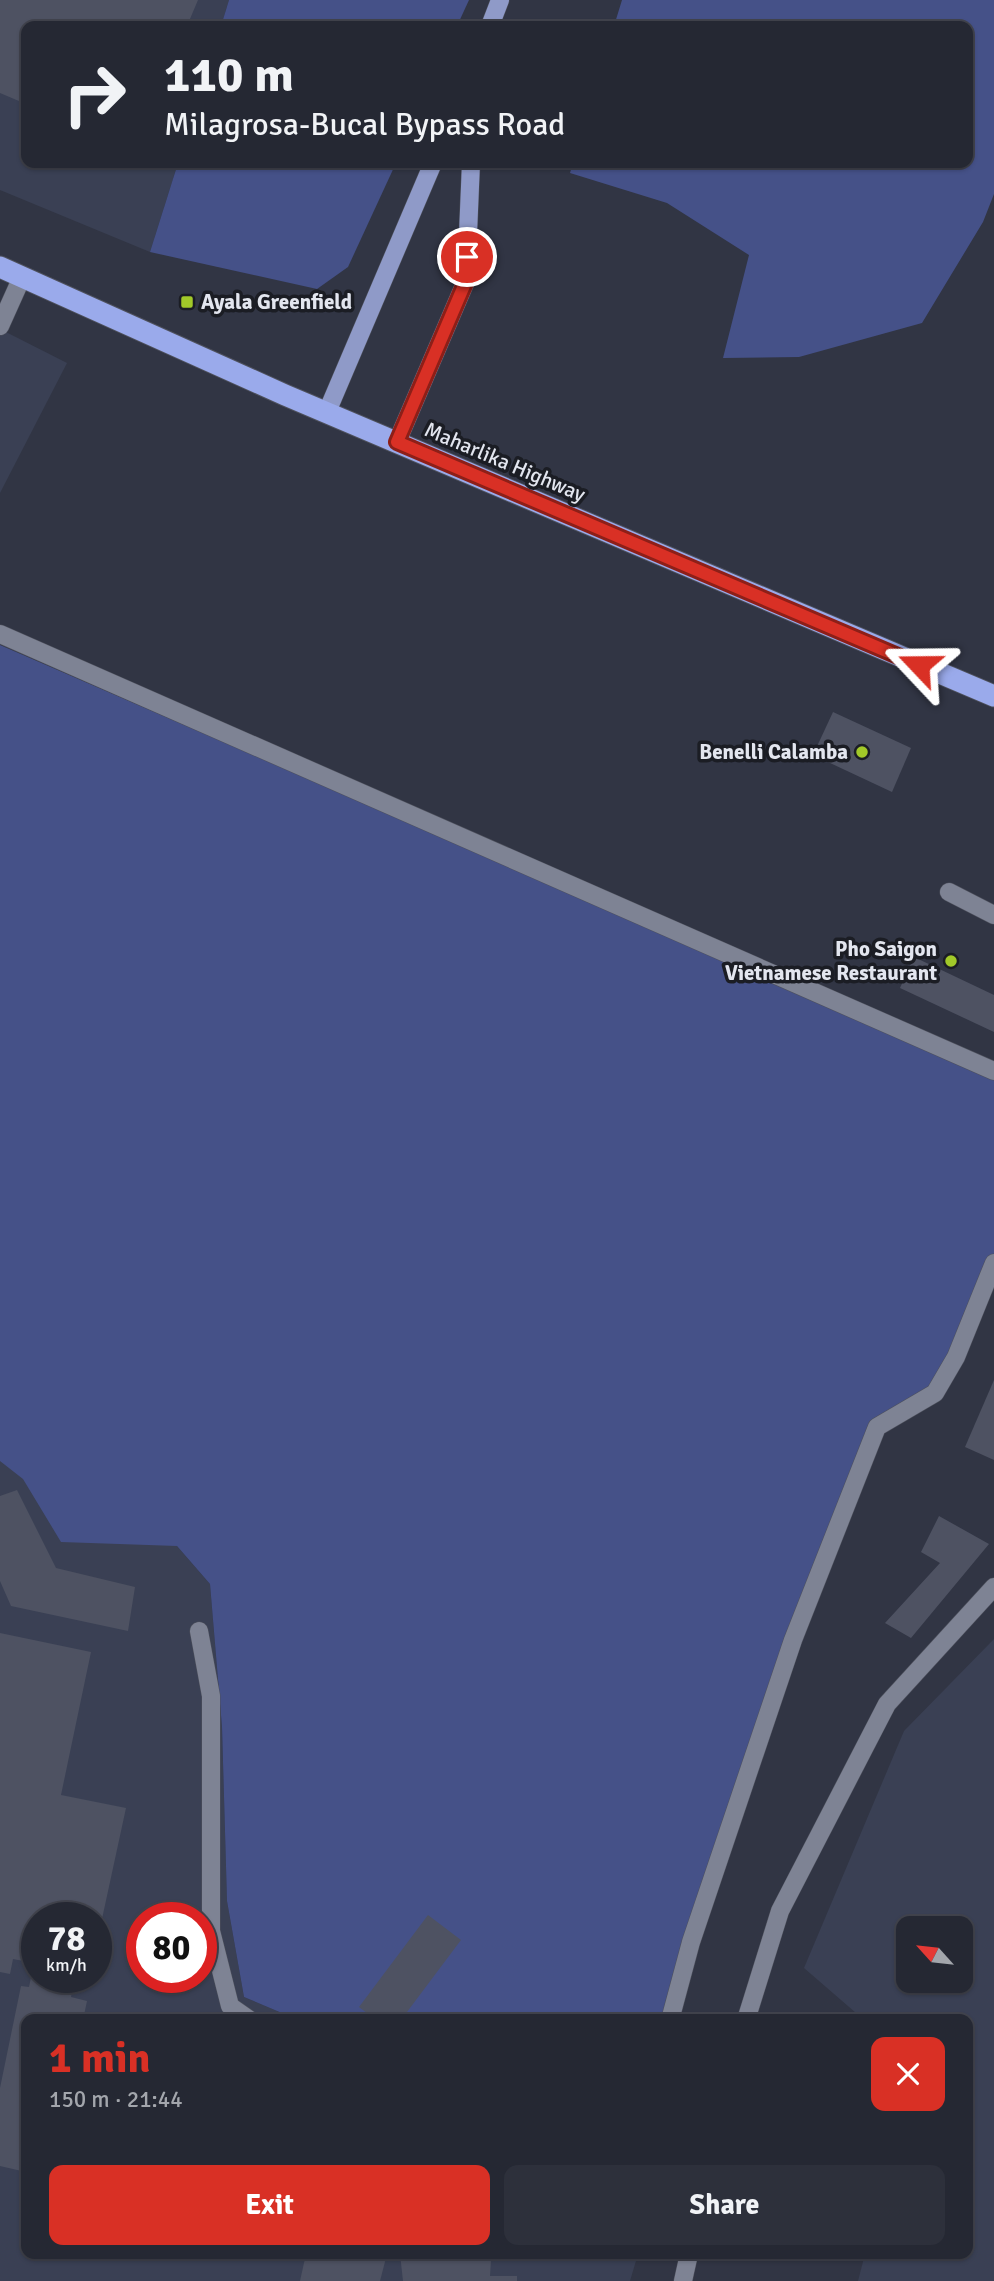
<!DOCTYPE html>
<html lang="en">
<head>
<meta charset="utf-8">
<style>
  body { margin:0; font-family:Signika,sans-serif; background:#2d303b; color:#f1f3f6; height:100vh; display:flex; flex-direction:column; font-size:26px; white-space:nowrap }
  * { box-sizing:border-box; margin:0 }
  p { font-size:23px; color:#a3a6ac }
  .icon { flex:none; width:38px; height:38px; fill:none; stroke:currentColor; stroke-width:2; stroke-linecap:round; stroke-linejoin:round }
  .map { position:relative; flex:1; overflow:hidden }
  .side { position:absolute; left:21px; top:2014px; width:952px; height:245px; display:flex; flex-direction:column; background:#252833; border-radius:14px; box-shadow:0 2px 5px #0004,0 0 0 2px #42444e }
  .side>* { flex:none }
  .hud { position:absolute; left:21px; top:21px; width:952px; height:147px; border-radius:14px; box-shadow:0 2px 5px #0004,0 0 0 2px #42444e; background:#252833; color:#f1f3f6; overflow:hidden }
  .needle { width:46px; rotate:297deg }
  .fabs { position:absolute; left:896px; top:1916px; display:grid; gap:14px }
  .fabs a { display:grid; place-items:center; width:77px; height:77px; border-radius:14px; background:#252833; box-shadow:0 2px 5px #0004,0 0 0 2px #42444e; font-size:35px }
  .speed { position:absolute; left:21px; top:1902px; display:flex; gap:14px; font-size:35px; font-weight:700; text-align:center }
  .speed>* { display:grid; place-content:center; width:91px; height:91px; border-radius:50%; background:#252833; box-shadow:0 2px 5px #0004,0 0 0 2px #42444e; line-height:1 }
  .speed small { font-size:18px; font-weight:400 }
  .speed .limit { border:10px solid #d22; background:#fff; color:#111 }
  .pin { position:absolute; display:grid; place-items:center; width:60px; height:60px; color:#fff; margin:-30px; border:4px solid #fff; border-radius:50%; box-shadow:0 2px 7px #0007 }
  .me { position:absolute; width:77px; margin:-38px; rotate:293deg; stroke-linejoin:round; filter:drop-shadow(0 0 5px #0008) }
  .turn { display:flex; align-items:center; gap:24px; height:147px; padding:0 28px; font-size:32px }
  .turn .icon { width:91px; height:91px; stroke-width:2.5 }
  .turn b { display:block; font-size:49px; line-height:60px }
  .round { display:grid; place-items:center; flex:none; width:74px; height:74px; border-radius:14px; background:#2d303b }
  .summary { display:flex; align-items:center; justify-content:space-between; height:119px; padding:0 28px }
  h1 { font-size:42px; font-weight:700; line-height:52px; color:#d93025 }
  .primary-button { display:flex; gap:14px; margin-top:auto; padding:14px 28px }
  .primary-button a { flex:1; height:80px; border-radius:14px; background:#d93025; color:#fff; font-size:28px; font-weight:700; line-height:80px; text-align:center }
  .primary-button a+a { background:#2d303b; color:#f1f3f6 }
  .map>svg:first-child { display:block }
  .built { fill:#3a4054; fill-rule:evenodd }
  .green { fill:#455188 }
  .building { fill:#4e5262 }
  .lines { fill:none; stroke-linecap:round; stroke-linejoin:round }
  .minor-casing { stroke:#4e515d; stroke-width:19 }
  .major-casing { stroke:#4e515d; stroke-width:19 }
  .highway-casing { stroke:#4e515d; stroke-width:23 }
  .minor { stroke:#7e8394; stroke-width:18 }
  .major { stroke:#8f9ac8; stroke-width:18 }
  .highway { stroke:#9aaaeb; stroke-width:21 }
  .route-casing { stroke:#8d1f18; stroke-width:18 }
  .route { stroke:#d93025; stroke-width:12 }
  .poi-dot { fill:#a2c929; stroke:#1b1d24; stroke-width:2.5 }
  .labels { text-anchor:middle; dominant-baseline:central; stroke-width:7; stroke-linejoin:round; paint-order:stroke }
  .poi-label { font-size:21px; font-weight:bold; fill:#e3e6ef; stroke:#1b1d24; text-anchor:end }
  .street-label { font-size:21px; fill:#e3e6ef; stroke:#1b1d24 }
</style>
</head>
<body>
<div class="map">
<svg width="994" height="2281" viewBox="0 0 994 2281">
  <rect width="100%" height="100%" fill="#313544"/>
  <g class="built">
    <path d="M0 0H229L221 26H26V163H178L150 252 0 190Z"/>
    <path d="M0 329 67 363 0 493Z"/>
    <path d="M0 1445 177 1546 210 1584 222 1727 227 1901 244 1997 296 2019 26 2020V2254H638L630 2281H0ZM37 1918H96V1978H37ZM142 1918H201V1978H142Z"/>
    <path d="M994 1639V2281H858L865 2254H968V2020L863 2019 804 1968 904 1731ZM908 1928H961V1981H908Z"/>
  </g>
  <g class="green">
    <path d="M229 0H469L457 26H221Z"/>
    <path d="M622 0H994V194L983 222 922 323 799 357 723 358 749 255 667 203 570 173 573 163H968V26H614Z"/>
    <path d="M178 163H396L348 267 317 289 150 252Z"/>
    <path d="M0 645 994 1076V1257L935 1388 887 1419 803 1621 675 2019H296L244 1997 227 1901 222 1727 210 1584 177 1546 61 1542 23 1479 0 1461Z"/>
  </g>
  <g class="building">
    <path d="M0 0H198L187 26H26V104L0 93Z"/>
    <path d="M833 712 911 748 892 792 813 755Z"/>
    <path d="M914 957 994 995V1032L900 988Z"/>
    <path d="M994 1380V1460L965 1447Z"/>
    <path d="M17 1490 56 1568 135 1587 128 1631 11 1606 0 1581V1496Z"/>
    <path d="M939 1516 989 1544 911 1638 885 1623 940 1563 921 1552Z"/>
    <path d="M0 1633 91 1652 61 1795 126 1808 97 1942 96 1918H37V1978H75L71 1997 87 2001 83 2020H26V2172L0 2166V2088L21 1986 29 1987 34 1963 13 1959 10 1974 0 1972Z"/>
    <path d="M428 1915 461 1940 401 2020H376L359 2007Z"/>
    <path d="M306 2254H387L380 2281H300Z"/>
    <path d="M400 2254H520V2257L491 2260 490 2276H517V2281H403Z"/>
  </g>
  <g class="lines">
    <defs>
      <g id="minor">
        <path d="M0 326 22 277"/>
        <path d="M0 634 994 1071"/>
        <path d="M949 892 994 915"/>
        <path d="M199 1631 211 1696V1931L230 2006 250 2020"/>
        <path d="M670 2020 691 1942 793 1640 877 1427 935 1393 956 1357 994 1263"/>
        <path d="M746 2020 780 1911 887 1704 994 1587"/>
        <path d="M683 2281 689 2254"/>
      </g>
      <g id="major">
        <path d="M490 26 500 0"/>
        <path d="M327 412 433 163"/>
        <path d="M397 442 466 281 471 163"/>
      </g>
      <path id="highway" d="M0 267 285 395 994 696"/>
    </defs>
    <use href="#minor" class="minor-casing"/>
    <use href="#major" class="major-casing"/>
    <use href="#highway" class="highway-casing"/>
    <use href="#minor" class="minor"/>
    <use href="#major" class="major"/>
    <use href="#highway" class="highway"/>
  </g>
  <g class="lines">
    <defs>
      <path id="route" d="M467 257 466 281 397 442 919 665"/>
    </defs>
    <use href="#route" class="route-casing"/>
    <use href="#route" class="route"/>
  </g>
  <g class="poi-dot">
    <rect x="180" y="295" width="14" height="14" rx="3.5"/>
    <circle cx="862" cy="752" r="7"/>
    <circle cx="951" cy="961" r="7"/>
  </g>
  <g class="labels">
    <g class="poi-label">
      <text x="201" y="302" text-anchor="start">Ayala Greenfield</text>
      <text x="848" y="752">Benelli Calamba</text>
      <text x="937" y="949">Pho Saigon<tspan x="937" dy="24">Vietnamese Restaurant</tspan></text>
    </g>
    <g class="street-label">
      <text transform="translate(505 462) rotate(23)">Maharlika Highway</text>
    </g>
  </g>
</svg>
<div class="fabs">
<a><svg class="needle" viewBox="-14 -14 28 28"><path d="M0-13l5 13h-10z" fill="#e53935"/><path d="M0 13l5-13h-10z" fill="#a3a6ac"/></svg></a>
</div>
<div class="speed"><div>78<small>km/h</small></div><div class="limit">80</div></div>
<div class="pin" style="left:467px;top:257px;background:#d93025"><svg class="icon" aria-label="arrive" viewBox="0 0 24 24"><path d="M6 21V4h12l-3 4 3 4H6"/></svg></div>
<svg class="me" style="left:919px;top:665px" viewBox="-20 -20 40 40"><path d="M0-17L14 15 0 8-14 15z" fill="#d93025" stroke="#fff" stroke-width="4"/></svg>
<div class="hud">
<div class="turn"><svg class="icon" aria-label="right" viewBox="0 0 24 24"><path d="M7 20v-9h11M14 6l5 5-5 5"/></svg><div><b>110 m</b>Milagrosa-Bucal Bypass Road</div></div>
</div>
<section class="side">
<div class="summary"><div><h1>1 min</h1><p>150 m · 21:44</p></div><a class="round" style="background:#d93025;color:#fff"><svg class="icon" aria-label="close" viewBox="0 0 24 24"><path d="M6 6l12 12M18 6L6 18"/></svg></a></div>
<div class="primary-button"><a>Exit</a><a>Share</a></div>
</section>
</div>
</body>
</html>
